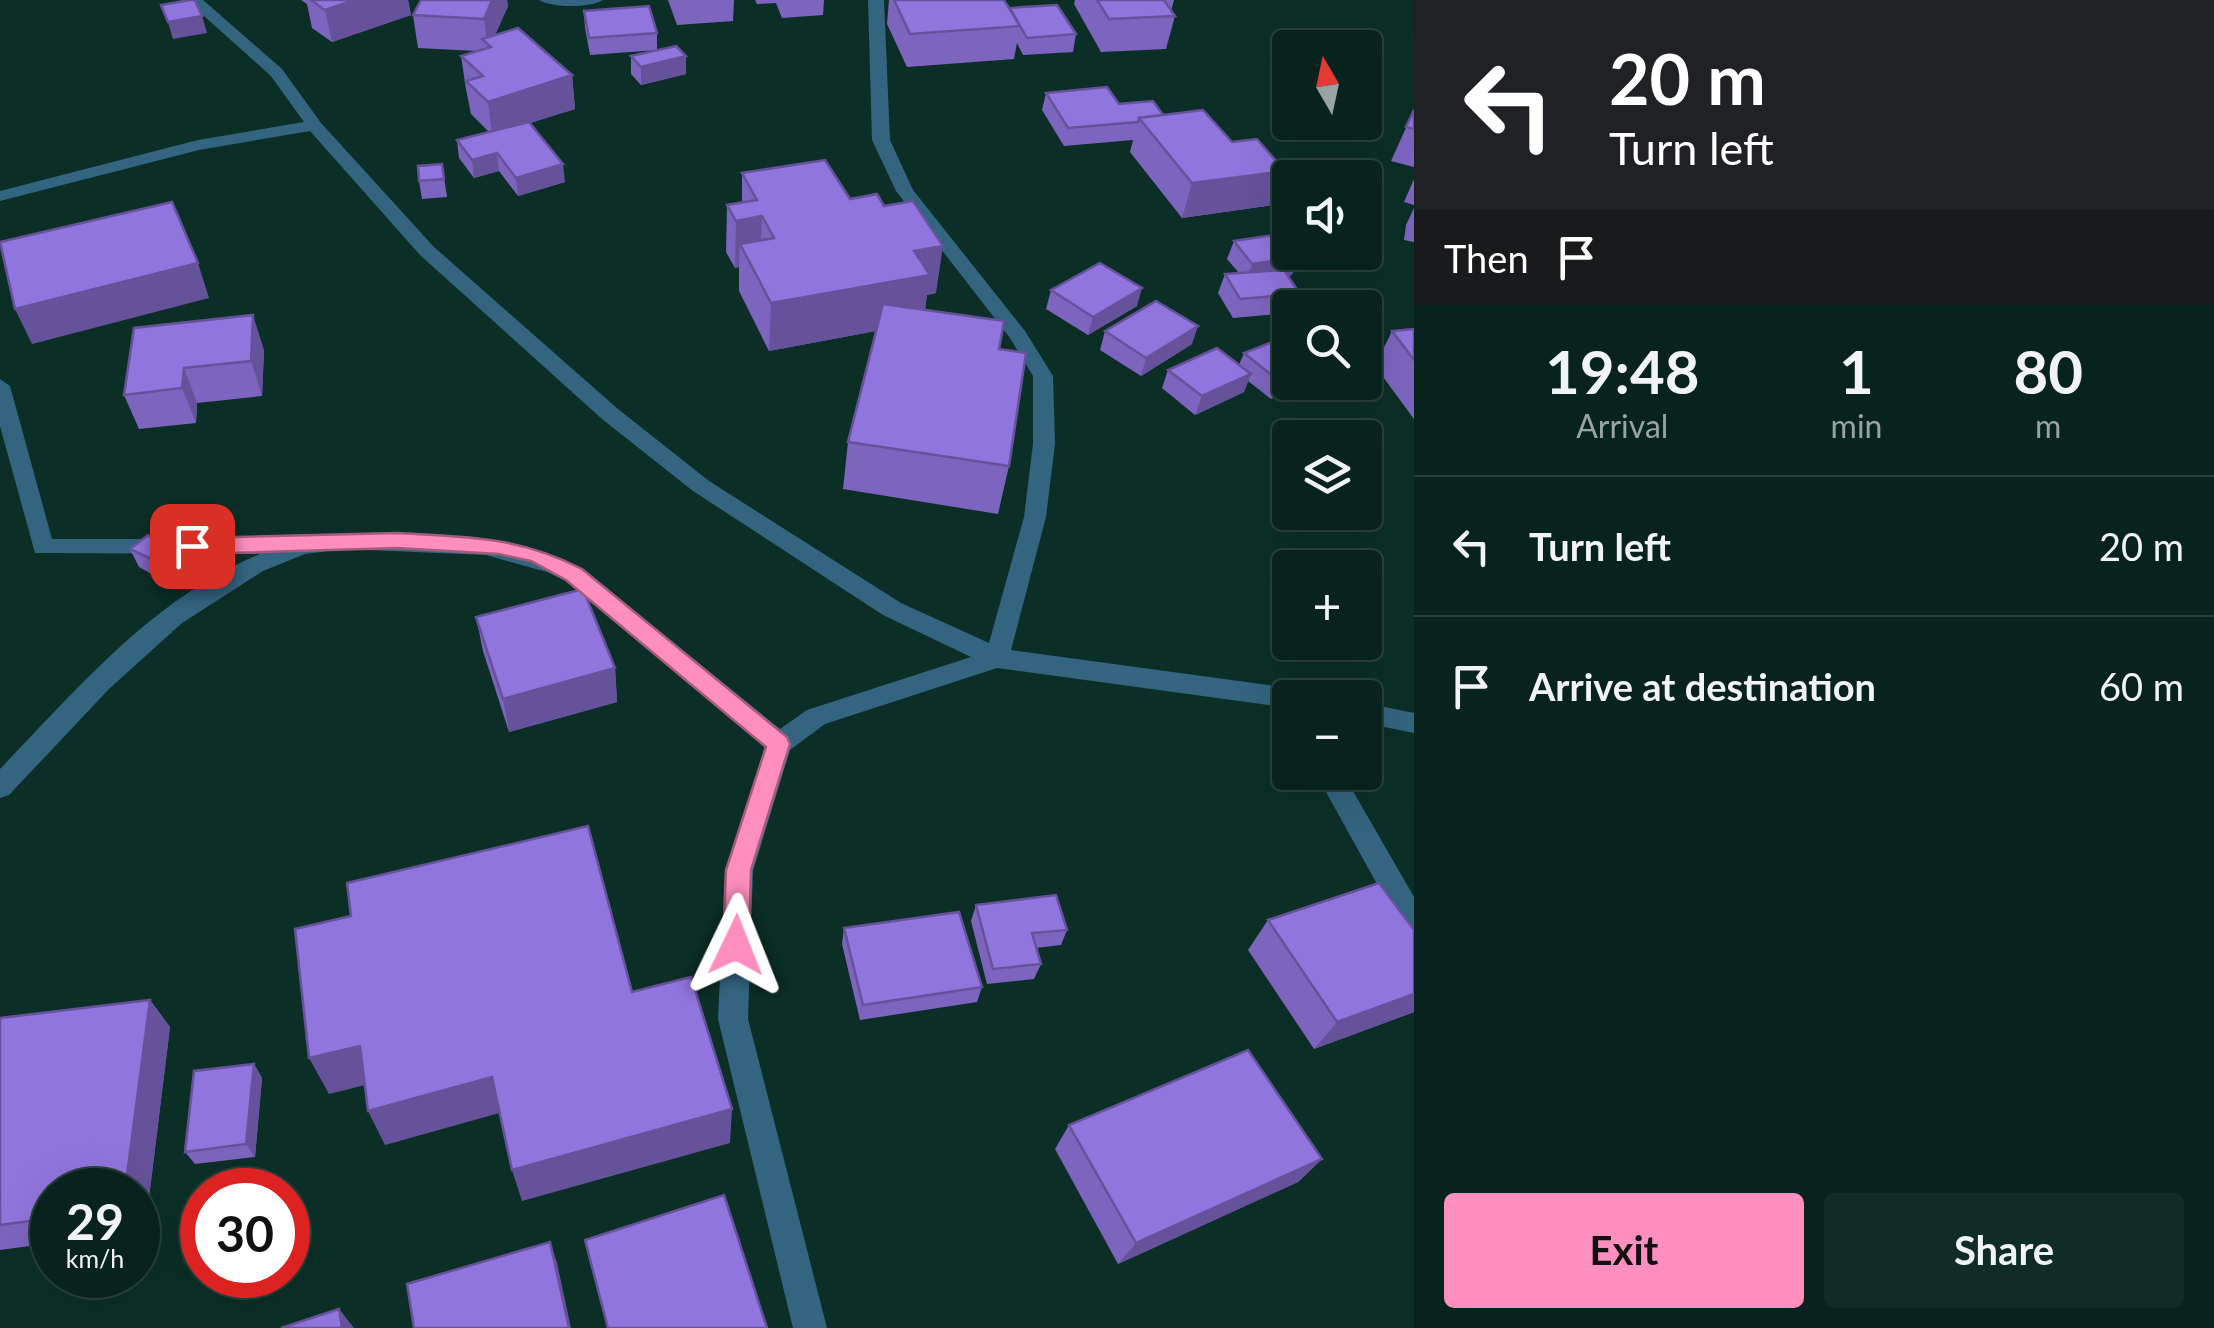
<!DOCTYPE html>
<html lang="en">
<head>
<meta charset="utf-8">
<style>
  body { margin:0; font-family:Lato,sans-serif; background:#112b26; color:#f1f3f6; height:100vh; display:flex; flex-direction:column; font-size:38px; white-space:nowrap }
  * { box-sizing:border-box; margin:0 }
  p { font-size:32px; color:#98a4a4 }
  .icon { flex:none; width:55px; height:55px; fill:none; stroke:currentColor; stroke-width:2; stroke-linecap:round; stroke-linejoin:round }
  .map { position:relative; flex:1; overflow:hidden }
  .panel { display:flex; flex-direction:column; background:#08231d; width:800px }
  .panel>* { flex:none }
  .top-card { background:#202124; color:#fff; overflow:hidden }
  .needle { width:65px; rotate:351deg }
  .fabs { position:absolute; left:1272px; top:30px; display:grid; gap:20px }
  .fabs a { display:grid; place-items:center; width:110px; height:110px; border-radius:10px; background:#08231d; box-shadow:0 10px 40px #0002,0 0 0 2px #29403b; font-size:50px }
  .speed { position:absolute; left:30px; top:1168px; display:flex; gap:20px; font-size:50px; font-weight:700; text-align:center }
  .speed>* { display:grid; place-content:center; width:130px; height:130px; border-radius:50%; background:#08231d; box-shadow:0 10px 40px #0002,0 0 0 2px #29403b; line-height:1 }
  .speed small { font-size:25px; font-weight:400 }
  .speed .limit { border:15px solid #d22; background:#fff; color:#111 }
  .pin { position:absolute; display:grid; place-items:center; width:85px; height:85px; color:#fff; margin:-42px; border-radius:20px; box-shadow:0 5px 15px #0006 }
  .me { position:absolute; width:110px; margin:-55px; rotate:2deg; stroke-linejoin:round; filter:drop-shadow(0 0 8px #0008) }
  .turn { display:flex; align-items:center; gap:35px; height:210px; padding:0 30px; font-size:45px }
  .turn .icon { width:130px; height:130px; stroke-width:2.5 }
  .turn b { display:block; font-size:70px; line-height:85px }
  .then { display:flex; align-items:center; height:95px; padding:0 30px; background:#0003; gap:20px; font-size:38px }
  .eta { display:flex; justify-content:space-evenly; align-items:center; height:170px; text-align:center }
  .eta b { font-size:60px; font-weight:700; line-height:70px }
  .action { display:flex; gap:20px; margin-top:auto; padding:20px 30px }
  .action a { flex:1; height:115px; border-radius:10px; background:#fe8ebe; color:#111; font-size:40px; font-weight:700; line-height:115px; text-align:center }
  .action a+a { background:#112b26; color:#f1f3f6 }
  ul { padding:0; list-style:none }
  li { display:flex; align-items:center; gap:30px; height:140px; padding:0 30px; border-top:2px solid #29403b }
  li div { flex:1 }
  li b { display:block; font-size:38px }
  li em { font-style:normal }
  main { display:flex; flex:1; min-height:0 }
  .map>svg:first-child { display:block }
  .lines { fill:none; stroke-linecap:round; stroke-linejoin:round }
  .minor { fill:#336580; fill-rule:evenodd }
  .wall { fill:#7d65bf }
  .shaded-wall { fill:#66529b }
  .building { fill:#9175de; stroke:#66529b; stroke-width:2.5 }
  .route { fill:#fe8ebe; stroke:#a55c7c; stroke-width:2.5 }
</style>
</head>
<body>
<main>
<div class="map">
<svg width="1414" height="1328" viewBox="0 0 1414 1328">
  <rect width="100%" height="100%" fill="#0b2f27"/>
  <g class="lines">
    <g class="minor">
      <path d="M186 0H203L282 69 321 123 434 247 618 409 709 481 901 603 989 643 1024 517 1033 444V376L1010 338 896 191 872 140 868 0H884L890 140 913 190 1025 331 1053 376 1055 444 1046 517 1011 650 1291 688 1300 691 1303 698H1290V708L997 668 825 724 790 750 753 871 748 1019 827 1328H793L718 1019 725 871 765 747 566 581 547 572 486 555 344 549 305 554 263 571 182 623 109 689 9 795 0 798V769C76 690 155 596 260 554L35 553 0 426V379L10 386 52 539H298L381 532 468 536 520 545 582 569 780 729 807 710 971 657 883 615 693 491 602 419 420 255 310 131 199 150 0 201V191L198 140 304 122 271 76Z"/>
      <path d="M539 0H603C589 8 553 8 539 0Z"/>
      <path d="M1365 703 1414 713V733L1365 723Z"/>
      <path d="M1315 772H1342L1414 897V937L1404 933Z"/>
    </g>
  </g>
  <g class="wall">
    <path d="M301 0H408L411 15 332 42 312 28 307 4Z"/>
    <path d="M421 0H507L508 6 495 35 572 75 575 109 530 123 565 182 518 196 499 171 474 178 459 158 457 140 489 132 471 114 466 89 461 56 477 51 418 48 413 15Z"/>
    <path d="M668 0H734L733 21 677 25Z"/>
    <path d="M755 0H824L823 15 782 18 776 3 757 4Z"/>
    <path d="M889 0H1004L1009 9 1076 34 1073 52 1023 55 1017 43 1014 59 907 67 887 24Z"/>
    <path d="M1075 0H1174L1171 11 1175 16 1166 49 1101 52 1074 4Z"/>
    <path d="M584 11 657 33V50L590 55 585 28Z"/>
    <path d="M631 56H686V74L641 85 631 74Z"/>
    <path d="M1046 93 1119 104 1163 115 1232 142 1285 171 1273 205 1182 218 1130 152 1133 140 1064 146 1042 110Z"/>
    <path d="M1414 110V167L1391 161Z"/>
    <path d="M442 164 447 197 422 199 419 181Z"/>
    <path d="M742 173 850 199 936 293 927 295 925 310 999 349 1009 466 998 514 843 489 848 442 876 331 769 351 739 291V267L735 268 726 252 727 205 742 202Z"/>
    <path d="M1414 179V205L1404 202Z"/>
    <path d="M1414 208V242L1404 240 1406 225Z"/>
    <path d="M1234 241 1292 275 1288 276 1300 294 1295 308H1290V313L1233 318 1218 293 1225 274 1239 273 1227 259Z"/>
    <path d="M1051 290 1137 306 1088 335 1046 309Z"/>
    <path d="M134 328 264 350 262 396 197 403 196 423 139 429 124 395Z"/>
    <path d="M1414 329V419L1375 366 1392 331Z"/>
    <path d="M1105 331 1192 344 1141 376 1100 350Z"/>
    <path d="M1244 353 1290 382 1271 399 1248 381 1244 392 1195 415 1162 388 1168 370 1239 365Z"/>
    <path d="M130 549 174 563 157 577 139 567Z"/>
    <path d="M476 617 615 668 617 702 509 732 483 651Z"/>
    <path d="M976 905 1067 930 1061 945 1036 948 1041 964 1034 979 987 984 971 921Z"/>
    <path d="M1268 920 1414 1012 1314 1049 1248 950Z"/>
    <path d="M844 928 982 987 977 1002 860 1020 842 944Z"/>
    <path d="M150 1000 170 1027 145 1230 138 1231V1190H52V1243L0 1250V1018Z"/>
    <path d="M254 1064 262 1078 255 1157 195 1164 185 1152Z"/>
    <path d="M1069 1125 1322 1159 1298 1182 1118 1264 1055 1149Z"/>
  </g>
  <g class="shaded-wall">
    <path d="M354 0H408L411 15 332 42 325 10Z"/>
    <path d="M492 0H507L508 6 490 46 487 43 484 19Z"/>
    <path d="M202 16 207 33 173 39 168 22Z"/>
    <path d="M686 56V74L641 85V67Z"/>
    <path d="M572 75 575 109 492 135 488 102Z"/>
    <path d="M497 153 499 171 474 178 472 160Z"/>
    <path d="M563 164 565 182 518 196 516 178Z"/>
    <path d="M1285 171 1273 205 1182 218 1192 183Z"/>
    <path d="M762 216 760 264 740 244 739 267 735 268 736 221Z"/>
    <path d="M943 246 936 293 927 295 923 322 769 351 771 303 914 251Z"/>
    <path d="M1300 257 1292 275 1246 282 1252 264Z"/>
    <path d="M198 263 209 298 32 344 15 309Z"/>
    <path d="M1142 288 1137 306 1088 335 1093 317Z"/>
    <path d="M253 315 264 350 262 396 251 361Z"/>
    <path d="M1198 326 1192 344 1141 376 1146 358Z"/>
    <path d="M184 368 197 403 196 423 182 388Z"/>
    <path d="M1251 374 1244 392 1195 415 1202 396Z"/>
    <path d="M1290 376V382H1309L1271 399 1278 380Z"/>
    <path d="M166 545 174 563 157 577 149 558Z"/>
    <path d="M615 668 617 702 509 732 503 699Z"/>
    <path d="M1414 994V1012L1314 1049 1337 1022Z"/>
    <path d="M150 1000 170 1027 145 1230 138 1223V1190H125Z"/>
    <path d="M360 1046 377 1082 329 1094 309 1058Z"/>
    <path d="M254 1064 262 1078 255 1157 246 1144Z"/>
    <path d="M492 1077 503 1112 385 1145 368 1111Z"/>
    <path d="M732 1109 730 1143 522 1201 512 1170Z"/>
    <path d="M1322 1159 1298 1182 1118 1264 1136 1243Z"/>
    <path d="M550 1242 557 1263 571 1328H569Z"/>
    <path d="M339 1309 354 1328H342Z"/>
  </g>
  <g class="building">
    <path d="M190 0H195L202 16 168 22 161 5Z"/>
    <path d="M311 0H354L325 10Z"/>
    <path d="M421 0H492L484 19 413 15Z"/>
    <path d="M894 0H1004L1020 26 910 34Z"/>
    <path d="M1097 0H1164L1175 16 1109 19Z"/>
    <path d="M1057 5 1076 34 1027 38 1010 8Z"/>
    <path d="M649 6 657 33 589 38 584 11Z"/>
    <path d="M518 28 572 75 488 102 466 81 483 76 461 56 491 47 482 39Z"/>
    <path d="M676 46 686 56 641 67 631 56Z"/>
    <path d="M1107 87 1119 104 1153 101 1163 115 1139 118 1138 122 1068 128 1046 93Z"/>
    <path d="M1203 110 1232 142 1257 139 1285 171 1192 183 1139 118Z"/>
    <path d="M1414 110V129L1406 127Z"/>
    <path d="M529 122 563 164 516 178 497 153 472 160 457 140Z"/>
    <path d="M825 160 850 199 877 194 884 206 913 201 943 246 914 251 930 275 771 303 740 244 774 238 762 216 736 221 727 205 757 200 742 173Z"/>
    <path d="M442 164 444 179 419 181 418 166Z"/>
    <path d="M172 202 198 263 15 309 0 242Z"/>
    <path d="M1281 234 1290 245V252H1296L1300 257 1252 264 1234 241Z"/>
    <path d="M1100 263 1142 288 1093 317 1051 290Z"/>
    <path d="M1284 270 1300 294 1240 299 1225 274Z"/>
    <path d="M1156 301 1198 326 1146 358 1105 331Z"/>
    <path d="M883 304 1004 321 999 349 1026 353 1009 466 848 442Z"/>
    <path d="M253 315 251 361 184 368 182 388 124 395 134 328Z"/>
    <path d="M1414 329V360L1392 331Z"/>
    <path d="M1290 335V376L1278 380 1244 353Z"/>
    <path d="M1217 348 1251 374 1202 396 1168 370Z"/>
    <path d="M148 535 166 545 149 558 130 549Z"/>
    <path d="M583 589 615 668 503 699 476 617Z"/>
    <path d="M588 826 632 992 691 977 732 1109 512 1170 492 1077 368 1111 360 1046 309 1058 295 929 351 916 347 883Z"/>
    <path d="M1379 883 1414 930V994L1337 1022 1268 920Z"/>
    <path d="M1056 895 1067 930 1032 933 1041 964 993 969 976 905Z"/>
    <path d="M959 912 982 987 863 1005 844 928Z"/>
    <path d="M150 1000 125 1190H52V1218L0 1225V1018Z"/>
    <path d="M1248 1050 1322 1159 1136 1243 1069 1125Z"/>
    <path d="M254 1064 246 1144 185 1152 194 1071Z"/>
    <path d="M724 1195 767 1328H608L585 1240Z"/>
    <path d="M550 1242 569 1328H414L407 1284Z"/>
    <path d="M339 1309 342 1328H281Z"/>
  </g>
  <path class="route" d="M397 533C467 537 518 536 582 569L787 737 790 744 751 870 749 945 745 954 736 957 727 954 723 945 726 870 766 747 566 580 531 561 499 554 397 548 192 554 181 546 192 538Z"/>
</svg>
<div class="fabs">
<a><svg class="needle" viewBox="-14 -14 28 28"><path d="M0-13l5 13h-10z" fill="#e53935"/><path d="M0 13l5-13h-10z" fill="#98a4a4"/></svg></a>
<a><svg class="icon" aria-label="sound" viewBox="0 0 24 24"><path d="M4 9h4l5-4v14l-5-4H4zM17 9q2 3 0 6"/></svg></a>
<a><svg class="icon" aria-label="search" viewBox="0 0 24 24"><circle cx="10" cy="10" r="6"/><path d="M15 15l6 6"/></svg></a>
<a><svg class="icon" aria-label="layers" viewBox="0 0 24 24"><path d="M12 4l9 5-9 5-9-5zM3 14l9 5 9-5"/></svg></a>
<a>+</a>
<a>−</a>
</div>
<div class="speed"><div>29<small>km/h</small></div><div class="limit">30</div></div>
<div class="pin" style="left:192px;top:546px;background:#d93025"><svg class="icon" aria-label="arrive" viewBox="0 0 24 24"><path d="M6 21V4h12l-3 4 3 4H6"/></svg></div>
<svg class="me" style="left:736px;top:945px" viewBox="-20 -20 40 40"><path d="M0-17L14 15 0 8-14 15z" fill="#fe8ebe" stroke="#fff" stroke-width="4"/></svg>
</div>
<section class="panel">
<div class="top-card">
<div class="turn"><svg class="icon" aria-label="left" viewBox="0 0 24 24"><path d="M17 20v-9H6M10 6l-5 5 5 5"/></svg><div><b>20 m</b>Turn left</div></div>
<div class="then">Then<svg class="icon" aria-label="arrive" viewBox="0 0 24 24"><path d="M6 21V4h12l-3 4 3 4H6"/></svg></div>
</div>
<div class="eta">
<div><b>19:48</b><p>Arrival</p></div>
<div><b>1</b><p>min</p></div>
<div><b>80</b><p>m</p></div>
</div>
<ul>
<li><svg class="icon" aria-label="left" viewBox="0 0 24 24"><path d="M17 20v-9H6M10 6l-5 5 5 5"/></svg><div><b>Turn left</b></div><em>20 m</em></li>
<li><svg class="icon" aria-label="arrive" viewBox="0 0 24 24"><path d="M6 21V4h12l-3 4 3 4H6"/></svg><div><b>Arrive at destination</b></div><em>60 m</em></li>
</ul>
<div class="action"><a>Exit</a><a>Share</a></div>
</section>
</main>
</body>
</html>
